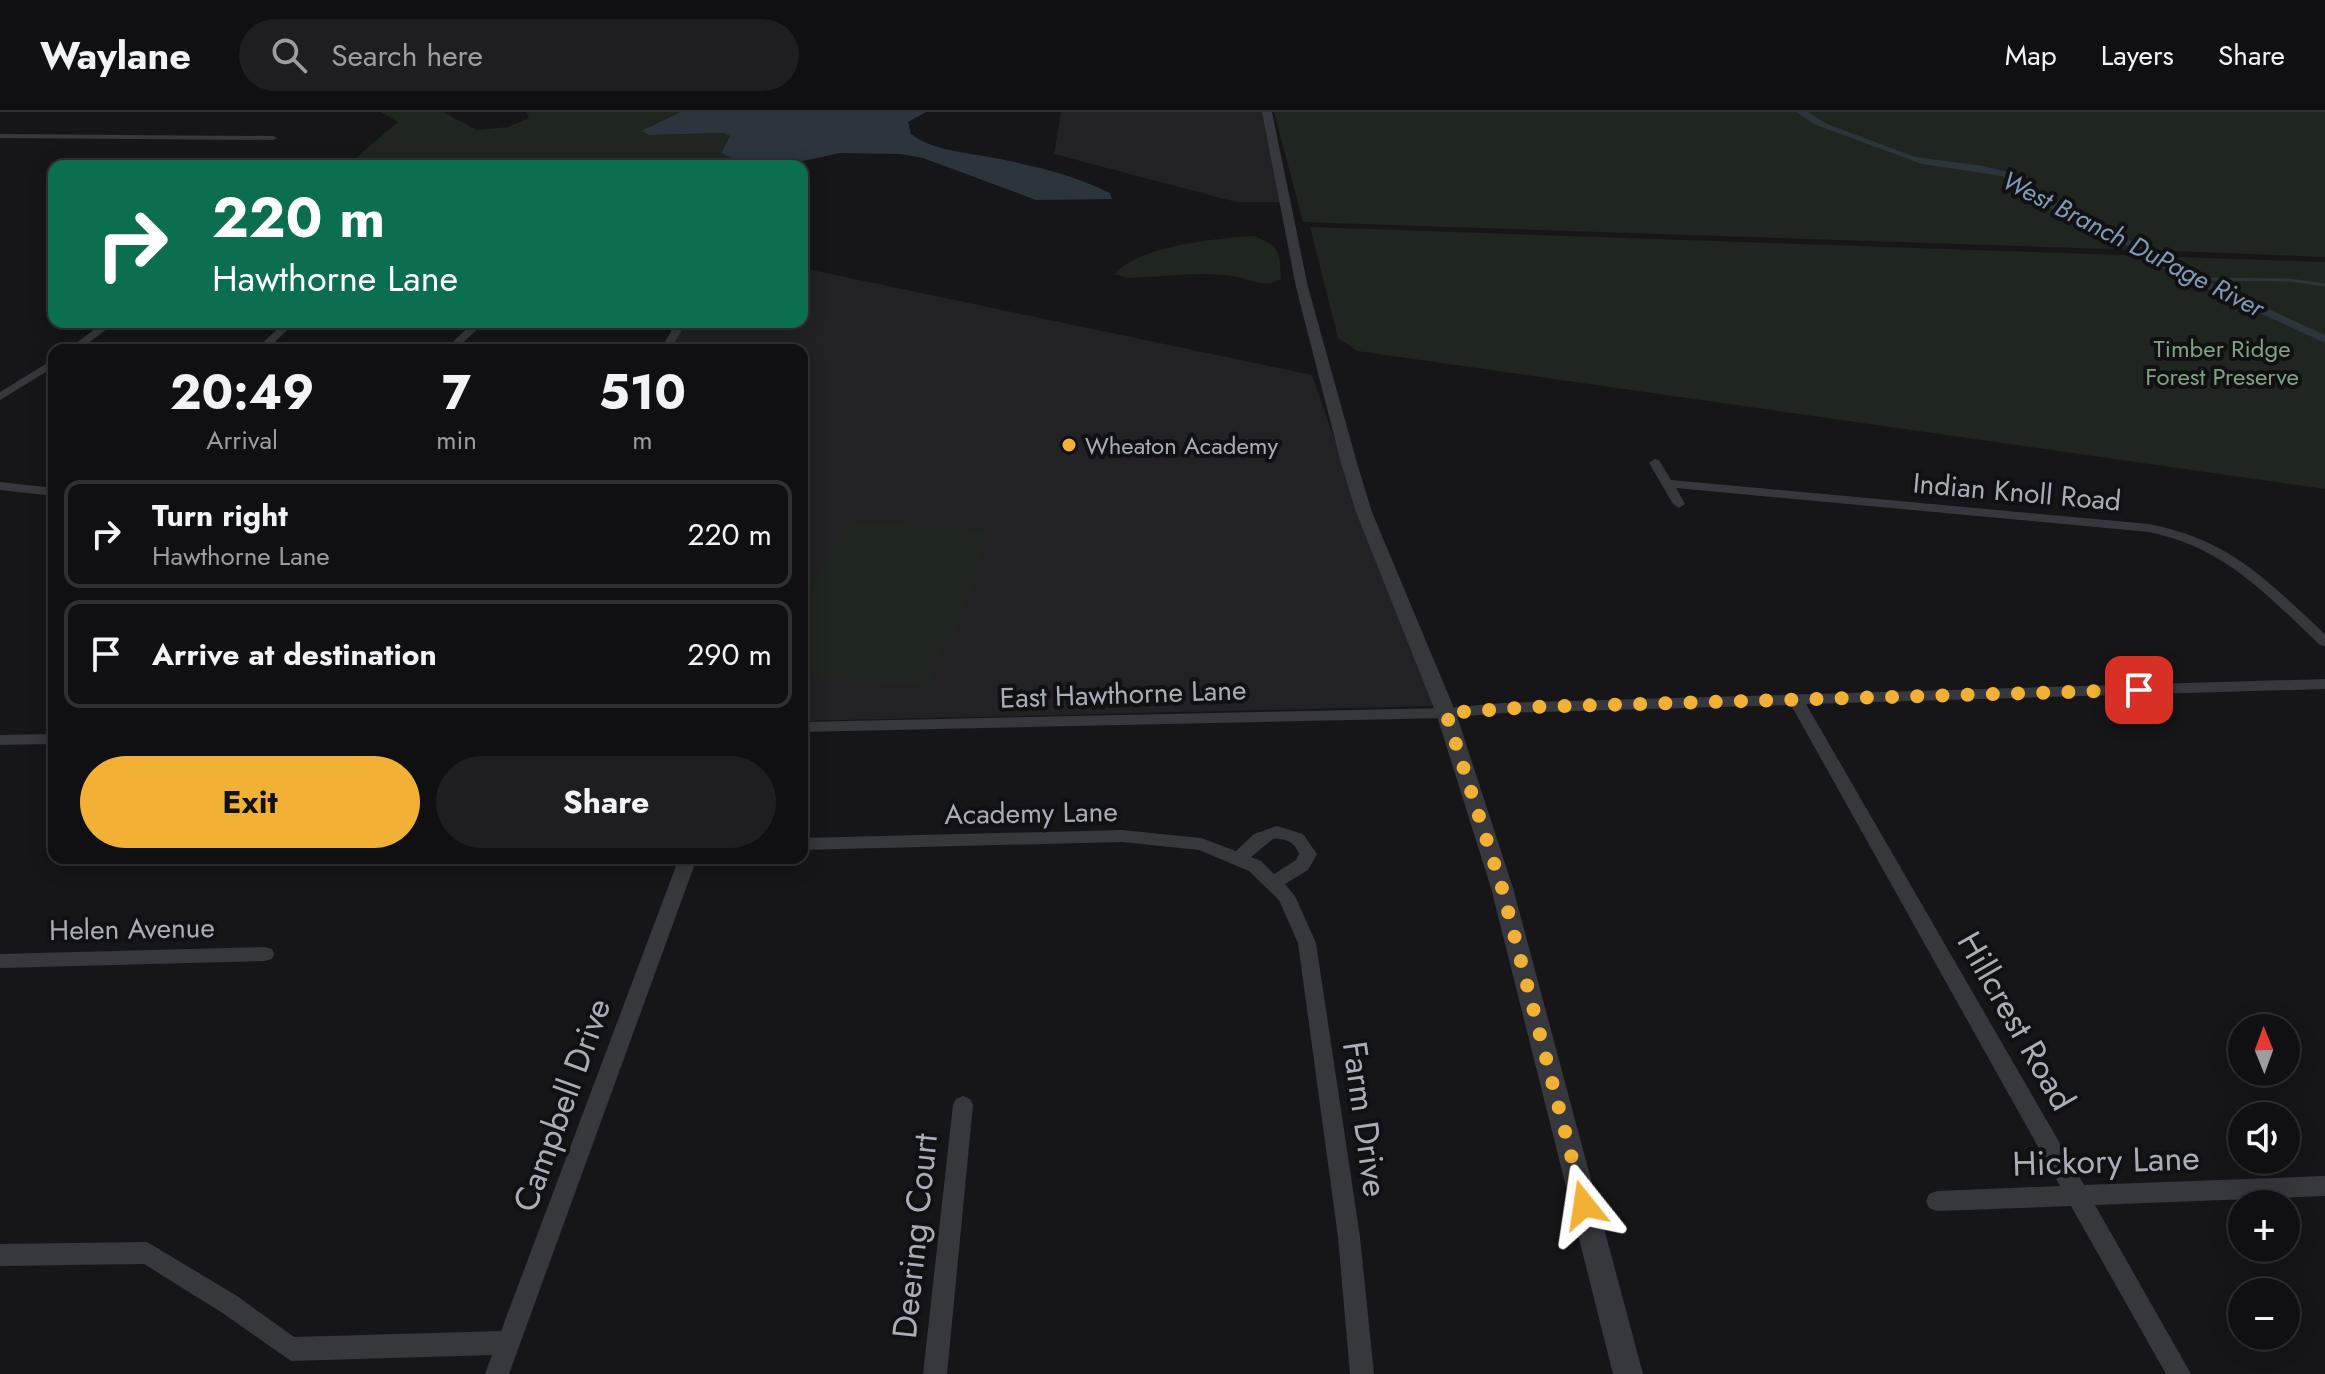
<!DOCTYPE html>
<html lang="en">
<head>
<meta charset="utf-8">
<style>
  body { margin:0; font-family:Jost,sans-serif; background:#1e1e20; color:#f1f3f6; height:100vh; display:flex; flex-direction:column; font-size:30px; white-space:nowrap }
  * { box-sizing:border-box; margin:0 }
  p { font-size:26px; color:#9c9d9f }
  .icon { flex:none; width:44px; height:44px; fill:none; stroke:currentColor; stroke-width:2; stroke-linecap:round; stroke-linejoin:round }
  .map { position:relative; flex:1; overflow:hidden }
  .drawer { position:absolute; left:48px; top:232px; width:760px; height:520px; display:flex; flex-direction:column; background:#101012; border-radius:16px; box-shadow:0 4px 20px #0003,0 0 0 2px #303032 }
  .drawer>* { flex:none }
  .guide { position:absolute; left:48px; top:48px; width:760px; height:168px; border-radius:16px; box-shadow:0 4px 20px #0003,0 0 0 2px #303032; background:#0b6e4f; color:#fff; overflow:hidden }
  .needle { width:52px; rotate:359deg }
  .fabs { position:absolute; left:2228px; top:902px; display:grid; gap:16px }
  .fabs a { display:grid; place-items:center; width:72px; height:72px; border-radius:50%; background:#101012; box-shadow:0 4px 20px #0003,0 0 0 2px #303032; font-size:40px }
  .pin { position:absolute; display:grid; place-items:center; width:68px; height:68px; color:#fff; margin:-34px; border-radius:16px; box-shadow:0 4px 12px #0006 }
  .me { position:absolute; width:88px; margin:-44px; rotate:345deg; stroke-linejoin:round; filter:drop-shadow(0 0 6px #0008) }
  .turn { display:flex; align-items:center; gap:28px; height:168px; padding:0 32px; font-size:36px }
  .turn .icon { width:104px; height:104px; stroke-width:2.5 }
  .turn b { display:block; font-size:56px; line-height:68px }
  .eta { display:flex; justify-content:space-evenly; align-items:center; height:136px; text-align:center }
  .eta b { font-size:48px; font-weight:700; line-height:56px }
  .action { display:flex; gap:16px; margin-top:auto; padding:16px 32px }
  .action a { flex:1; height:92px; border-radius:48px; background:#f2b134; color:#111; font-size:32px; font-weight:700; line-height:92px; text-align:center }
  .action a+a { background:#1e1e20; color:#f1f3f6 }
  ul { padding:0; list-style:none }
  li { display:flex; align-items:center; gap:24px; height:108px; margin:0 16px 12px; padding:0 16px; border:4px solid #303032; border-radius:16px }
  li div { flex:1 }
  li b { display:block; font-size:30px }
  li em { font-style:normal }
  header { display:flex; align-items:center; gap:48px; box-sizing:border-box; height:112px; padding:0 40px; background:#101012; border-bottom:2px solid #303032 }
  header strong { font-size:38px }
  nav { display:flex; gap:44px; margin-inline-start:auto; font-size:28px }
  .search { width:560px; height:72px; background:#1e1e20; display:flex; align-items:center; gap:20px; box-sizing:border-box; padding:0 28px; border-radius:44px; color:#9c9d9f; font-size:30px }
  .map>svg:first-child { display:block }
  .built { fill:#222225 }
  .green { fill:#1e261f }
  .water { fill:#2c353c }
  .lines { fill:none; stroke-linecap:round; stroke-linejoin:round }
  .stream { stroke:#2c353c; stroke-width:3 }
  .minor { fill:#37383d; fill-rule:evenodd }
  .tertiary { fill:#37383d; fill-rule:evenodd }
  .route { stroke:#f2b134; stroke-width:14; stroke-dasharray:0 25.2 }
  .poi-dot { fill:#f2b134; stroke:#111113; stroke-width:3 }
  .labels { text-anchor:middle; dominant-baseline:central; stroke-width:8; stroke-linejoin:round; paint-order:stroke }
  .far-park-label { font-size:24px; fill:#7fa381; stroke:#111113 }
  .far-poi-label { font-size:24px; fill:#a8adb8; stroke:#111113; text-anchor:start }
  .far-water-label { font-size:26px; font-style:italic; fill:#7f9bb3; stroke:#111113 }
  .street-label { font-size:28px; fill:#a8adb8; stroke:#111113 }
  .near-street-label { font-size:34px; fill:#a8adb8; stroke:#111113 }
</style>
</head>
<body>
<header>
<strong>Waylane</strong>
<div class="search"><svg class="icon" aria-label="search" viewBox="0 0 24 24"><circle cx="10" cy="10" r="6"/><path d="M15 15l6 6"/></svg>Search here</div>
<nav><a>Map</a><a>Layers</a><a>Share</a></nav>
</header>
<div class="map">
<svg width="2325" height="1262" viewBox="0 0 2325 1262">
  <rect width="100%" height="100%" fill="#161618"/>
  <g class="built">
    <path d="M1061 0H1264L1283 90H1236L1054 42Z"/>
    <path d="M802 156 1312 263 1361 403 1435 594 802 609V238H669L681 210H802Z"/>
  </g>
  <g class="green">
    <path d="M381 0H443L477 18 508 15 529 6 526 0H681L641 20 649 23 723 21 730 24 721 41 746 54H346L398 10Z"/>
    <path d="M1274 0H2325V145L2148 138 2125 126 2109 125 2137 138 1303 110Z"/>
    <path d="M1310 115 2325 150V377L1357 239 1338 226Z"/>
    <path d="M1254 124C1281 135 1279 140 1281 167 1262 177 1252 167 1233 164 1200 159 1161 165 1127 166L1115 162C1137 134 1219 126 1254 124Z"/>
    <path d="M848 409 991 419 975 458 979 459 952 527H947L927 575 802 565V493Z"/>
  </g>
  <g class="water">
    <path d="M681 0H926L908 10 911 22C932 38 963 40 989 45 1031 53 1072 62 1110 81L1112 87 1036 88 923 46 901 42 840 41 780 54H746L721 41 730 24 723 21 649 23 641 19Z"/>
    <path d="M1796 0H1808L1827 12 1915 45 1983 54 2008 60 2052 89 2106 114 2174 154 2325 223V231L2160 155 2107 121 2039 91 2002 64 1922 52 1816 13Z"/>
  </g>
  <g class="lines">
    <path class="stream" d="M2201 167 2290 168 2325 173"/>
    <g class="minor">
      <path d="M0 22 273 24 277 26 273 28 0 26Z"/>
      <path d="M104 210H116L79 238H67Z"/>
      <path d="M285 210H296L266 238H255Z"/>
      <path d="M474 210H485L455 238H444Z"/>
      <path d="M674 210H684L680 222 669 238H659L670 222Z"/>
      <path d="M54 247V255L0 288V280Z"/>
      <path d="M1655 347 1659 348 1671 368 2149 412C2231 428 2266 468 2325 522V534L2320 533C2267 483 2224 435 2149 420L1676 376 1685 392 1679 396 1673 392 1649 351Z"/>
      <path d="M0 370 54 376V384L0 378Z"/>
      <path d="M2325 567V577L1806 592 2084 1073 2325 1064V1084L2095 1093 2191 1262H2166L2071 1094 1937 1099 1929 1096 1926 1089 1929 1082 1937 1079 2060 1074 1791 593 1502 601 1446 606 802 620V610L1446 596 1502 591Z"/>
      <path d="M54 622V632L0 633V623Z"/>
      <path d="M1277 714 1303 722 1317 742 1308 758 1285 772 1295 784 1316 831 1360 1125 1374 1262H1350L1338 1125 1298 831 1279 788 1249 759 1199 738 1122 730 802 738V726L1122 718 1201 726 1236 739 1254 722ZM1273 727C1285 726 1295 730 1299 742L1296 748 1274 762 1261 749 1251 745Z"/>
      <path d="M679 746H697L509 1262H485L492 1243 291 1249 221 1200 144 1152 0 1154V1132L147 1130 237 1184 294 1225 501 1219Z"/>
      <path d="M265 835 272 837 274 842 272 847 265 849 0 856V842Z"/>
      <path d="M963 984 970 987 973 993 947 1262H923L953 993 956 987Z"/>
    </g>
    <path class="tertiary" d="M1262 0H1272L1308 175 1357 351 1372 400 1456 601 1513 776 1643 1262H1613L1491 776 1436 601 1356 400 1341 351 1296 175Z"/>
  </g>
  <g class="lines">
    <path class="route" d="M1584 1093 1502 776 1446 601 1531 595 2139 578"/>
  </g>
  <circle class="poi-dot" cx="1069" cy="333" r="8"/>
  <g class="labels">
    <g class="far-park-label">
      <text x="2222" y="236">Timber Ridge<tspan x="2222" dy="28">Forest Preserve</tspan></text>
    </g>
    <g class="far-poi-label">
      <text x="1085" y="333">Wheaton Academy</text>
    </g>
    <g class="far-water-label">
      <text transform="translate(2133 132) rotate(27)">West Branch DuPage River</text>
    </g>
    <g class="street-label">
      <text transform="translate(2017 380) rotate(5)">Indian Knoll Road</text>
      <text transform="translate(1123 582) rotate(-2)">East Hawthorne Lane</text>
      <text transform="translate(1031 701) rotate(-1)">Academy Lane</text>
      <text transform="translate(132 817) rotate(-1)">Helen Avenue</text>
    </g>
    <g class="near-street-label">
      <text transform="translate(2016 909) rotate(60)">Hillcrest Road</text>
      <text transform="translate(562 993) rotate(-70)">Campbell Drive</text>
      <text transform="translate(1365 1007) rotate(82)">Farm Drive</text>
      <text transform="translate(2106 1049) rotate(-2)">Hickory Lane</text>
      <text transform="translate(915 1124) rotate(-84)">Deering Court</text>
    </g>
  </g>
</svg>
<div class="fabs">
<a><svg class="needle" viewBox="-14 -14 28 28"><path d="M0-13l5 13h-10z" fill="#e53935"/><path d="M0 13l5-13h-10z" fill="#9c9d9f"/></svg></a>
<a><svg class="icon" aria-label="sound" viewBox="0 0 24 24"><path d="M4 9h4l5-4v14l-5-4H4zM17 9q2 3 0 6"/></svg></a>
<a>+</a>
<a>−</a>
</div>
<div class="pin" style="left:2139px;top:578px;background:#d93025"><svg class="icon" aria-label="arrive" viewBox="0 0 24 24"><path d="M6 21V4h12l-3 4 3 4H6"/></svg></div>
<svg class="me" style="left:1584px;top:1093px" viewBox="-20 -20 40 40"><path d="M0-17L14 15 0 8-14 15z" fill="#f2b134" stroke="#fff" stroke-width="4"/></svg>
<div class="guide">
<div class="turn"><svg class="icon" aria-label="right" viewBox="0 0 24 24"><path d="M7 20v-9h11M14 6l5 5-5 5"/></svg><div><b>220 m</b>Hawthorne Lane</div></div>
</div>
<section class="drawer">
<div class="eta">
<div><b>20:49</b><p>Arrival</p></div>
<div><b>7</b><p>min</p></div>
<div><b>510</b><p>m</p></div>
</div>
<ul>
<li><svg class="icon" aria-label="right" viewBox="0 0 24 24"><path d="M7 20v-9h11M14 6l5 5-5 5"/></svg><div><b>Turn right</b><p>Hawthorne Lane</p></div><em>220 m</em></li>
<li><svg class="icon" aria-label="arrive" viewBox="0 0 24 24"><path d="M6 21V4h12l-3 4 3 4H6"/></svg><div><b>Arrive at destination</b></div><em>290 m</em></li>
</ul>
<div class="action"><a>Exit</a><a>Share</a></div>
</section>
</div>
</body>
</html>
